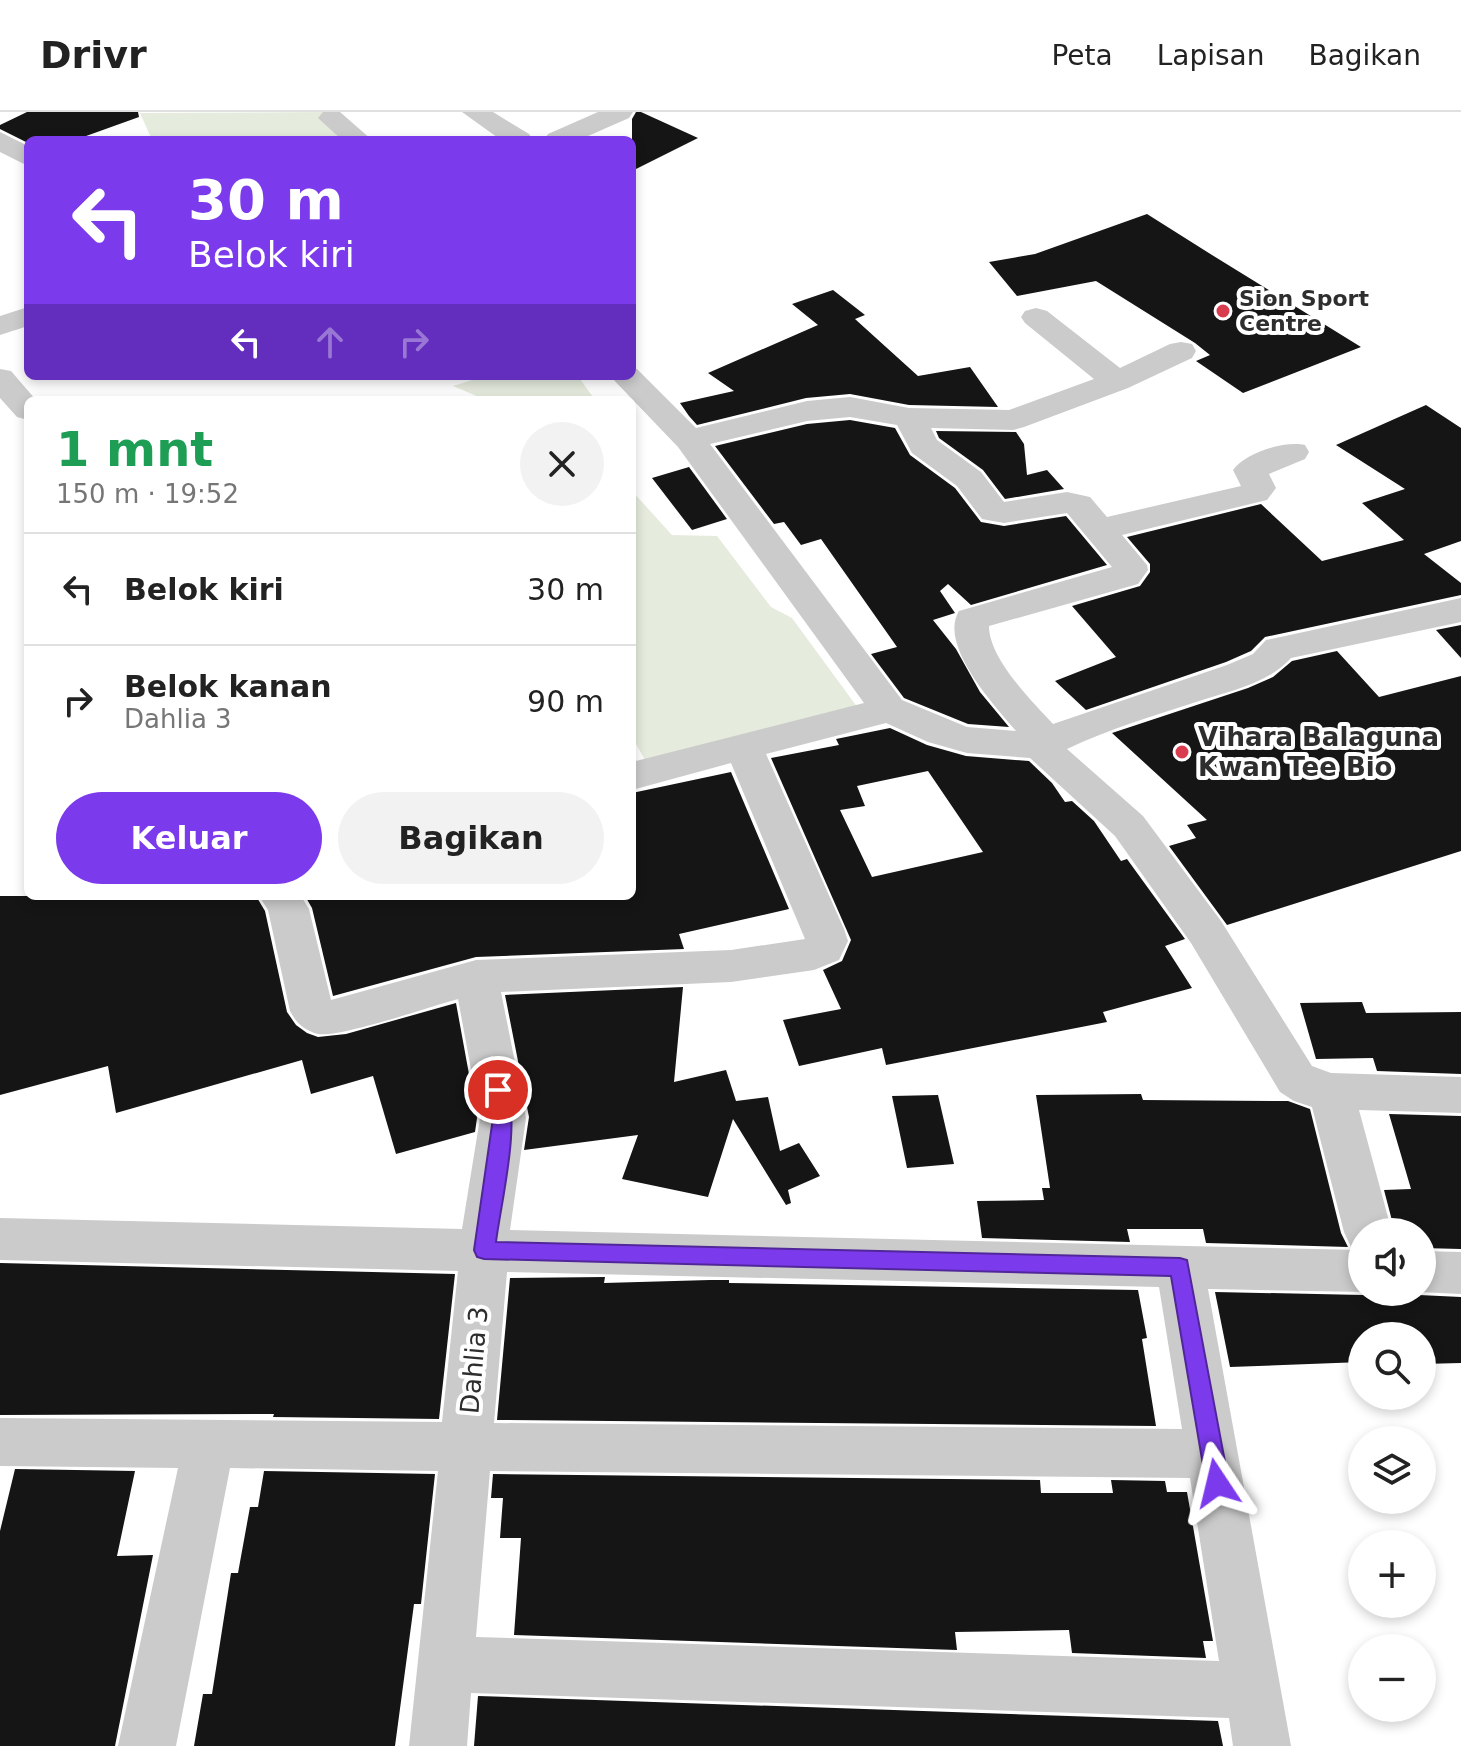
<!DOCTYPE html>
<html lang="id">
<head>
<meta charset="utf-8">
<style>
  body { margin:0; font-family:"DejaVu Sans",sans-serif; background:#f2f2f2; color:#222; height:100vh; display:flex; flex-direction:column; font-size:30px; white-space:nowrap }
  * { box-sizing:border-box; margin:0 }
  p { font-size:26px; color:#767676 }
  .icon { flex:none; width:44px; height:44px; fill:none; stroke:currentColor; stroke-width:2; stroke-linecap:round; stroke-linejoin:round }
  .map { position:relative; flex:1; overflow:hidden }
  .details { position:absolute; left:24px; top:284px; width:612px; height:504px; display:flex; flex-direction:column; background:#fff; border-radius:12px; box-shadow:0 4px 12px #0003 }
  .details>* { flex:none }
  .banner { position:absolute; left:24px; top:24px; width:612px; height:244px; border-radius:12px; box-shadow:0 4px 12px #0003; background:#7c3aed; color:#fff; overflow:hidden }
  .fabs { position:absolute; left:1348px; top:1106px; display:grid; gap:16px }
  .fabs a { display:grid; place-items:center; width:88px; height:88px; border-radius:50%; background:#fff; box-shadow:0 4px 12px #0003; font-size:40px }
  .pin { position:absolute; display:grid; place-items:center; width:68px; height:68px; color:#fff; margin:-34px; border:4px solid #fff; border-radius:50%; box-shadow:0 2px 8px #0007 }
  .me { position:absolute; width:88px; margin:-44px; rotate:350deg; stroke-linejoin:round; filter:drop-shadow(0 0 6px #0008) }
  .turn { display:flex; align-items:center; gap:28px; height:168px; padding:0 32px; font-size:36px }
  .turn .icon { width:104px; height:104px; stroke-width:2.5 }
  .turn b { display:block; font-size:56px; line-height:68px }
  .lanes { display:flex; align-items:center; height:76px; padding:0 32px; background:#0003; justify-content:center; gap:40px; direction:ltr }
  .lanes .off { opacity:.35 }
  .round { display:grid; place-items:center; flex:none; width:84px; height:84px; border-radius:42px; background:#f2f2f2 }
  .headline { display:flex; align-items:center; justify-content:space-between; height:136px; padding:0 32px }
  h1 { font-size:48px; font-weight:700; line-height:60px; color:#1e9e55 }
  .action { display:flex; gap:16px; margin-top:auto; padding:16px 32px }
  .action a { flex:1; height:92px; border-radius:48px; background:#7c3aed; color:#fff; font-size:32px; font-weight:700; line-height:92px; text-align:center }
  .action a+a { background:#f2f2f2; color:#222 }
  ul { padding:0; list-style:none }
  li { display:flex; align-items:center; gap:24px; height:112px; padding:0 32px; border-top:2px solid #e0e0e0 }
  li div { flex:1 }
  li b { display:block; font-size:30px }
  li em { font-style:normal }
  header { display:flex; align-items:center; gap:48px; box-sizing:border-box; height:112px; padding:0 40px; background:#fff; border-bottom:2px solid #e0e0e0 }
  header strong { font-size:38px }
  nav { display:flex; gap:44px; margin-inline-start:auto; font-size:28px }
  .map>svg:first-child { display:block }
  .green { fill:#e5ebdd }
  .building { fill:#151515; fill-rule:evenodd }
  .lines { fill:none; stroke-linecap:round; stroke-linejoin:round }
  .street { fill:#cbcbcb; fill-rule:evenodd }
  .route { fill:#7c3aed; stroke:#51269a; stroke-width:2 }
  .poi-dot { fill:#d93c4f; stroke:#fff; stroke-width:3 }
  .labels { text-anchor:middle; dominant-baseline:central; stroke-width:8; stroke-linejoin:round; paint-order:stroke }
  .far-poi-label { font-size:22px; font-weight:bold; fill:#2e2e2e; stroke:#fff; text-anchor:start }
  .poi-label { font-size:26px; font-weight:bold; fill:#2e2e2e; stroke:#fff; text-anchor:start }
  .street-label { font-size:26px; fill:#2e2e2e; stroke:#fff }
</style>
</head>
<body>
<header>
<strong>Drivr</strong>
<nav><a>Peta</a><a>Lapisan</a><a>Bagikan</a></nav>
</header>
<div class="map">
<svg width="1461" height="1634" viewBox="0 0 1461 1634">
  <rect width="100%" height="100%" fill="#fff"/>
  <g class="green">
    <path d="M336 0 354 28H152L140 1Z"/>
    <path d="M485 264H578L595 288H486L453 274Z"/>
    <path d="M632 379 672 423 717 424 771 495 792 506 866 607 654 664 632 625Z"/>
  </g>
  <g class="building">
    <path d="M27 0H138L139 5 75 28H28V31L0 17V13Z"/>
    <path d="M636 0H641L698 26 632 59V7Z"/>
    <path d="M1147 102 1212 143 1361 235 1243 281 1196 249 1210 243 1195 231 1096 169 1017 184 989 150 1035 142Z"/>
    <path d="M833 178 865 203 855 207 918 264 970 255 998 295 909 293 850 282 806 286 697 313 689 304 680 291 734 279 708 261 818 213 792 192Z"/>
    <path d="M1426 293 1461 316V429L1424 442 1461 471V483L1265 525 1251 539 1226 550 1086 598 1055 569 1116 545 1072 494 1140 474 1150 460V452L1127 425 1261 392 1322 449 1404 428 1362 391 1405 377 1336 333Z"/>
    <path d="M850 308 895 316 910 343 955 376 981 410 1004 414 1066 404 1107 453 971 493 948 472 940 479 955 501 933 508 956 537 980 580 1009 615 968 612 904 586 871 542 897 535 821 427 801 433 784 410 774 412 715 334 807 312Z"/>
    <path d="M936 319 1016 320 1024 332 1027 363 1047 358 1064 377 1005 387 983 358 939 326Z"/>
    <path d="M689 355 727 407 692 418 652 366Z"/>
    <path d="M1461 513V546L1436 518Z"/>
    <path d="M1337 539 1379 585 1461 564V739L1227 813 1169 734 1196 726 1187 713 1207 708 1112 621 1248 576 1273 565 1292 549Z"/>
    <path d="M890 616 927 633 966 644 1029 649 1052 671 1065 690 1072 689 1094 709 1121 749 1127 747 1185 827 1165 834 1192 876 1103 900 1107 910 886 953 882 936 799 954 783 908 841 897 823 858 842 849 851 828 771 646 839 633 836 627ZM928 659 983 740 872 765 840 698 865 694 857 674Z"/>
    <path d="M731 660 789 797 679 822 684 837 476 845 333 884 312 796 305 784H632V681Z"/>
    <path d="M0 784H256L265 799 287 900 296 913 307 921 318 925 346 922 456 891 477 1006 475 1020 396 1042 373 964 311 982 302 948 116 1001 108 954 0 983Z"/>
    <path d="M683 875 674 970 726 958 736 989 768 985 780 1039 799 1031 820 1064 788 1078 791 1091 786 1093 733 1007 708 1085 622 1067 638 1023 524 1038 529 1005 505 883Z"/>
    <path d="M1362 890 1366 901 1461 900V962L1377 959 1373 946 1316 947 1300 891Z"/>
    <path d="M1141 982 1143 988 1288 989 1310 997 1341 1121 1348 1135 1206 1131 1203 1117H1127L1130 1130 982 1126 977 1089 1044 1088 1042 1076H1050L1036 983Z"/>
    <path d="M938 983 954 1052 907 1056 892 984Z"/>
    <path d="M1389 1002 1461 1004V1137L1422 1136V1120H1395L1384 1078 1411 1077Z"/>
    <path d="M0 1151 455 1162 439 1307 273 1305 274 1302 0 1303Z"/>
    <path d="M605 1165 604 1171 710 1168H729V1171L1138 1178 1147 1226 1142 1227 1156 1314 497 1308 510 1166Z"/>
    <path d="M1215 1180 1363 1183 1366 1180H1416L1419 1183 1461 1185V1251L1422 1252V1224H1362V1250L1230 1255Z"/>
    <path d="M15 1357 135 1359 117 1444 153 1443 115 1634H0V1419Z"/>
    <path d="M264 1359 435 1362 421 1492H414L395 1634H194L203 1582H212L231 1461H238L250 1395H258Z"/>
    <path d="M493 1362 1040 1368 1041 1381H1113L1111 1368 1165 1369 1167 1380H1187L1213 1529H1203L1206 1546 1072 1541 1069 1518 955 1520 957 1538 514 1523 521 1426H500L503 1386H491Z"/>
    <path d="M478 1584 1218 1609 1223 1634H474Z"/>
  </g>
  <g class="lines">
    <g class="street">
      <path d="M323 0H340L372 28H342L318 6Z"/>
      <path d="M462 0H493L529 22 533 28H501Z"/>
      <path d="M598 0H633L629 6 579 28H544L548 22Z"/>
      <path d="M0 20 28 34V54L0 40Z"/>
      <path d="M28 195V214L0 223V204Z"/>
      <path d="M1036 196 1047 199 1120 256 1170 232 1181 230 1192 232 1196 239 1192 246 1128 276 1024 315 1013 318 931 316 937 328 981 360 1004 390 1067 380 1090 385 1107 405 1241 374 1233 358C1245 341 1285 328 1305 333L1309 340 1305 347 1269 362 1276 376 1267 388 1122 423 1147 453 1148 458 1138 472 989 514C989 547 1032 589 1053 612L1227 553 1253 542 1266 528 1461 486V510L1291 546C1268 572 1229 579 1196 590 1153 604 1109 617 1067 637L1143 704 1221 809 1312 954 1331 961 1461 965V1001L1359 998 1392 1120H1362L1363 1180 1208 1177 1291 1634H1233L1229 1606 471 1581 467 1634H409L438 1359 230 1356 176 1634H118L178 1356 0 1354V1306L442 1310 458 1159 0 1148V1106L462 1117 480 1006 458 887C432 894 340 926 318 922 304 918 297 912 290 899L268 798 259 784H301L309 797 331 888 476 848 731 838 805 827 731 651 632 678V650L864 591 678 335 610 264H632V256L637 257 696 316 807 289 850 285 909 296 1009 298 1094 267 1025 211 1021 205 1025 199ZM850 305 897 313 912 341 957 374 982 407 1004 411 1067 401 1112 455 959 499C938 533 994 593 1016 619L967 615 902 588 710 332 807 309ZM886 611 928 630 967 641 1030 646 1115 724 1191 831 1280 980 1294 989 1312 995 1344 1120 1351 1135 1360 1138 510 1118 526 1006 501 880 731 870 814 858 839 848 848 829 844 817 766 642ZM507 1160 1159 1175 1182 1317 494 1311ZM490 1359 1190 1366 1219 1549 476 1525Z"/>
      <path d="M0 257 11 259 36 288H28V308L17 305 0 286Z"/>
      <path d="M1422 1139 1461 1140V1182L1419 1180H1422Z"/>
    </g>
  </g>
  <path class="route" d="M498 970 505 972C522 1007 501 1090 496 1130L1180 1146 1187 1148 1229 1371 1225 1379 1217 1382 1209 1379 1206 1371 1171 1164 484 1147 477 1145 474 1138 493 1006 488 978 491 972Z"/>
  <g class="poi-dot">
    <circle cx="1223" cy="199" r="8"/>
    <circle cx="1182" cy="640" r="8"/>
  </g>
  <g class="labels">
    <g class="far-poi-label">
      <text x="1239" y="186">Sion Sport<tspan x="1239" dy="25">Centre</tspan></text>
    </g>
    <g class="poi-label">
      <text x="1198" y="625">Vihara Balaguna<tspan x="1198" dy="30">Kwan Tee Bio</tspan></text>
    </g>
    <g class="street-label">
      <text transform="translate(474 1248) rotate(-85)">Dahlia 3</text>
    </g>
  </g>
</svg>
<div class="fabs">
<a><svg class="icon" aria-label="sound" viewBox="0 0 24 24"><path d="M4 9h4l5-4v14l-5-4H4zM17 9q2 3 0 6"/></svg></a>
<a><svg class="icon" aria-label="search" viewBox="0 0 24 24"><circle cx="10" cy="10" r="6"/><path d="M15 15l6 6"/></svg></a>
<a><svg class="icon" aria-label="layers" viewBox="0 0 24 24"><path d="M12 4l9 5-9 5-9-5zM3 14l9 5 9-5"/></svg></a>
<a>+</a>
<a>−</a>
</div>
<div class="pin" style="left:498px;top:978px;background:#d93025"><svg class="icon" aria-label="arrive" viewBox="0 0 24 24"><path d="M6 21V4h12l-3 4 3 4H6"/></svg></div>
<svg class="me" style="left:1217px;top:1371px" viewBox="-20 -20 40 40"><path d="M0-17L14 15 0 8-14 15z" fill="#7c3aed" stroke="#fff" stroke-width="4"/></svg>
<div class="banner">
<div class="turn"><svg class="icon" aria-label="left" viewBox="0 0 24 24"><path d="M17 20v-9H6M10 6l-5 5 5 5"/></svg><div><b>30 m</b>Belok kiri</div></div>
<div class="lanes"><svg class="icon" aria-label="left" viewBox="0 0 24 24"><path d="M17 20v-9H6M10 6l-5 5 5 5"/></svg><svg class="icon off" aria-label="ahead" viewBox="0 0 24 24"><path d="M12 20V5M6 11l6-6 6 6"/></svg><svg class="icon off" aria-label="right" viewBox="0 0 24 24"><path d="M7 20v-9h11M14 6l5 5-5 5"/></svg></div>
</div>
<section class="details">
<div class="headline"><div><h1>1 mnt</h1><p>150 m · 19:52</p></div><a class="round"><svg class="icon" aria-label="close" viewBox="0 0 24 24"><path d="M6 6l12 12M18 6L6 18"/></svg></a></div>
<ul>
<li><svg class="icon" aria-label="left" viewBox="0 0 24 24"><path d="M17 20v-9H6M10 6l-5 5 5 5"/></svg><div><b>Belok kiri</b></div><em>30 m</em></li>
<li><svg class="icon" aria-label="right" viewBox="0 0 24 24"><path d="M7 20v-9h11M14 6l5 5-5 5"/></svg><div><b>Belok kanan</b><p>Dahlia 3</p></div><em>90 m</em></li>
</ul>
<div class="action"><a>Keluar</a><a>Bagikan</a></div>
</section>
</div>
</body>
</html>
